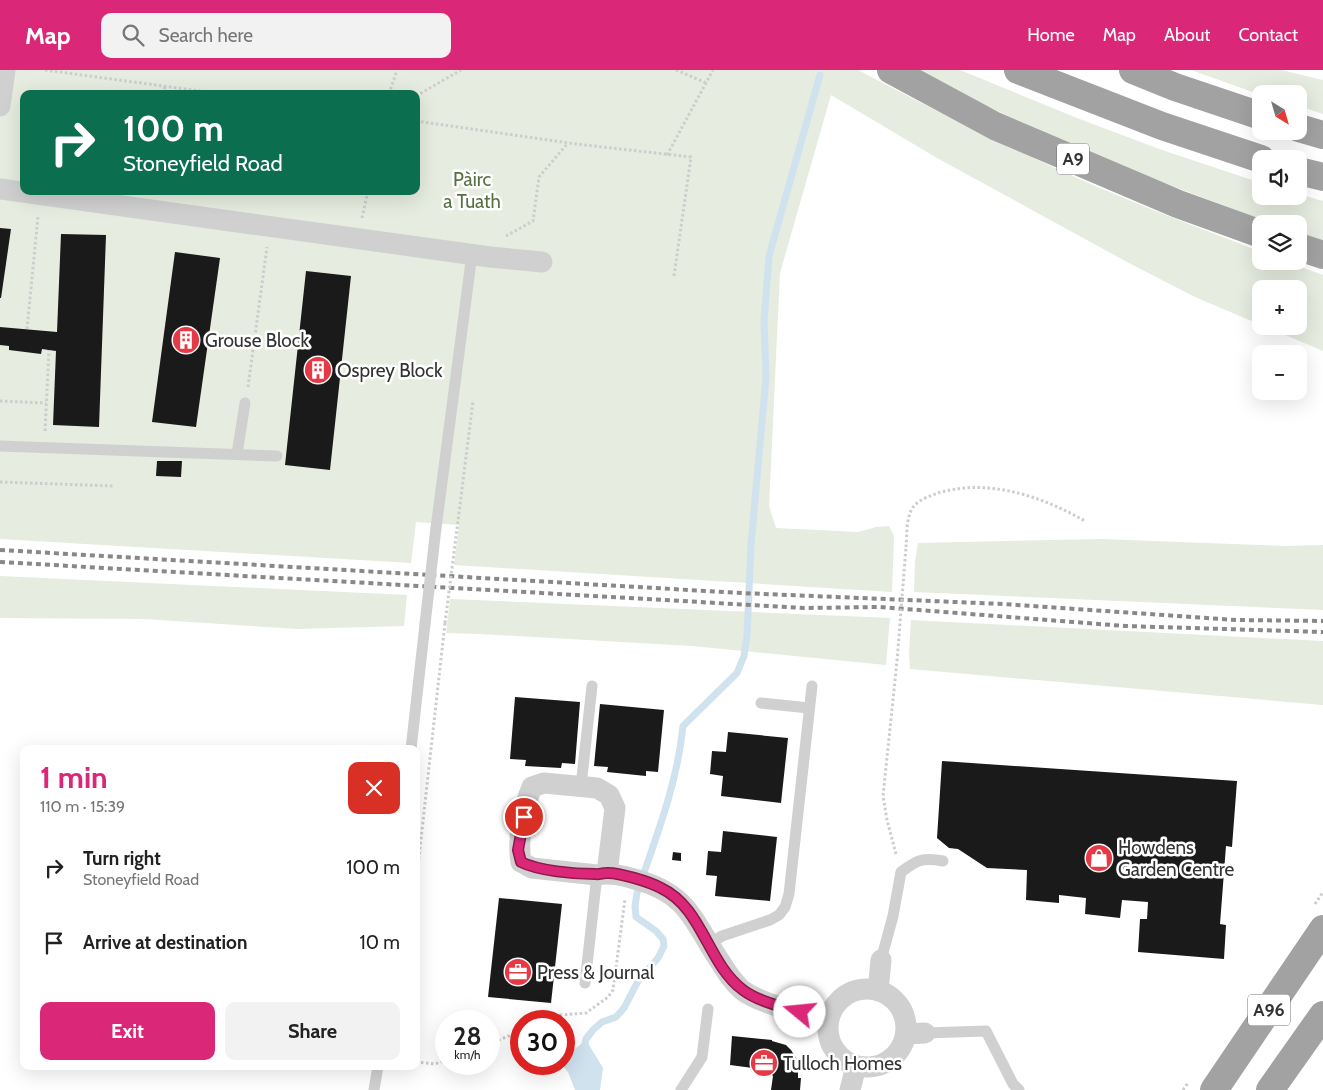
<!DOCTYPE html>
<html lang="en">
<head>
<meta charset="utf-8">
<style>
  body { margin:0; font-family:Cabin,sans-serif; background:#f2f2f2; color:#222; height:100vh; display:flex; flex-direction:column; font-size:19px; white-space:nowrap }
  * { box-sizing:border-box; margin:0 }
  p { font-size:16px; color:#767676 }
  .icon { flex:none; width:28px; height:28px; fill:none; stroke:currentColor; stroke-width:2; stroke-linecap:round; stroke-linejoin:round }
  .map { position:relative; flex:1; overflow:hidden }
  .side { position:absolute; left:20px; top:675px; width:400px; height:325px; display:flex; flex-direction:column; background:#fff; border-radius:10px; box-shadow:0 5px 20px #0002 }
  .side>* { flex:none }
  .hud { position:absolute; left:20px; top:20px; width:400px; height:105px; border-radius:10px; box-shadow:0 5px 20px #0002; background:#0b6e4f; color:#fff; overflow:hidden }
  .needle { width:32px; rotate:143deg }
  .buttons { position:absolute; left:1252px; top:15px; display:grid; gap:10px }
  .buttons a { display:grid; place-items:center; width:55px; height:55px; border-radius:10px; background:#fff; box-shadow:0 5px 20px #0002; font-size:25px }
  .speed { position:absolute; left:435px; top:940px; display:flex; gap:10px; font-size:25px; font-weight:700; text-align:center }
  .speed>* { display:grid; place-content:center; width:65px; height:65px; border-radius:50%; background:#fff; box-shadow:0 5px 20px #0002; line-height:1 }
  .speed small { font-size:12px; font-weight:400 }
  .speed .limit { border:8px solid #d22; background:#fff; color:#111 }
  .pin { position:absolute; display:grid; place-items:center; width:42px; height:42px; color:#fff; margin:-21px; border:2px solid #fff; border-radius:50%; box-shadow:0 1px 5px #0007 }
  .me { position:absolute; width:55px; margin:-28px; rotate:287deg; stroke-linejoin:round; filter:drop-shadow(0 0 4px #0008) }
  .turn { display:flex; align-items:center; gap:18px; height:105px; padding:0 20px; font-size:22px }
  .turn .icon { width:65px; height:65px; stroke-width:2.5 }
  .turn b { display:block; font-size:35px; line-height:42px }
  .round { display:grid; place-items:center; flex:none; width:52px; height:52px; border-radius:10px; background:#f2f2f2 }
  .head { display:flex; align-items:center; justify-content:space-between; height:85px; padding:0 20px }
  h1 { font-size:30px; font-weight:700; line-height:38px; color:#db2777 }
  .cta { display:flex; gap:10px; margin-top:auto; padding:10px 20px }
  .cta a { flex:1; height:58px; border-radius:10px; background:#db2777; color:#fff; font-size:20px; font-weight:700; line-height:58px; text-align:center }
  .cta a+a { background:#f2f2f2; color:#222 }
  ul { padding:0; list-style:none }
  li { display:flex; align-items:center; gap:15px; height:75px; padding:0 20px }
  li div { flex:1 }
  li b { display:block; font-size:19px }
  li em { font-style:normal }
  header { display:flex; align-items:center; gap:30px; box-sizing:border-box; height:70px; padding:0 25px; background:#db2777; color:#fff }
  header strong { font-size:24px }
  nav { display:flex; gap:28px; margin-inline-start:auto; font-size:18px }
  .search { width:350px; height:45px; background:#f2f2f2; display:flex; align-items:center; gap:12px; box-sizing:border-box; padding:0 18px; border-radius:10px; color:#767676; font-size:19px }
  .map>svg:first-child { display:block }
  .green { fill:#e6ecdf; fill-rule:evenodd }
  .water { fill:#cfe2ee }
  .lines { fill:none; stroke-linecap:round; stroke-linejoin:round }
  .stream { stroke:#cfe2ee; stroke-width:7 }
  .building { fill:#1a1a1a }
  .path { stroke:#cdcdcd; stroke-width:3; stroke-dasharray:2.5 2.5; stroke-linecap:butt }
  .service { stroke:#d0d0d0; stroke-width:11 }
  .minor { stroke:#d0d0d0; stroke-width:21 }
  .trunk { stroke:#a2a2a2; stroke-width:28 }
  .rail { stroke:#888; stroke-width:4; stroke-dasharray:5 4; stroke-linecap:butt }
  .path-bridge { stroke:#cdcdcd; stroke-width:3; stroke-dasharray:2.5 2.5; stroke-linecap:butt }
  .service-bridge { stroke:#d0d0d0; stroke-width:11 }
  .route-casing { stroke:#8e194d; stroke-width:12 }
  .route { stroke:#db2777; stroke-width:9 }
  .labels { text-anchor:middle; dominant-baseline:central; stroke-width:5; stroke-linejoin:round; paint-order:stroke }
  .shield { fill:#fff; stroke:#707070; stroke-width:1 }
  .shield-label { font-size:18px; font-weight:bold; fill:#333 }
  .park-label { font-size:19px; fill:#56703f; stroke:#fff }
  .poi-label { font-size:19px; fill:#333; stroke:#fff; text-anchor:start }
</style>
</head>
<body>
<header>
<strong>Map</strong>
<div class="search"><svg class="icon" aria-label="search" viewBox="0 0 24 24"><circle cx="10" cy="10" r="6"/><path d="M15 15l6 6"/></svg>Search here</div>
<nav><a>Home</a><a>Map</a><a>About</a><a>Contact</a></nav>
</header>
<div class="map">
<svg width="1323" height="1020" viewBox="0 0 1323 1020">
  <rect width="100%" height="100%" fill="#fff"/>
  <g class="green">
    <path d="M0 0H858C944 45 1030 89 1119 126 1166 146 1214 163 1261 182V191H1285L1323 205V281L1264 256H1299V219H1261V255L1195 227 1127 192 937 88 831 25 780 203 769 436 776 458 858 462 876 457 889 456 894 466 892 522 454 495 459 455 416 452 411 493 0 469ZM24 24H416V121H24Z"/>
    <path d="M907 0H960L1077 48 1162 80 1261 113V126H1299V124L1323 131V172L1299 163V154H1273L1111 93Z"/>
    <path d="M1191 0H1281L1323 10V44L1299 36V24L1261 25Z"/>
    <path d="M1101 469 1284 476 1323 475V540L914 522 915 492 918 473Z"/>
    <path d="M0 506 407 525 404 556 297 559 144 549 0 548Z"/>
    <path d="M450 529 890 548 886 595 692 576 480 564 446 563Z"/>
    <path d="M911 550 1323 571V635L910 599 909 584Z"/>
  </g>
  <path class="water" d="M586 970 603 998 600 1020H575L568 1002 561 994H564V985L570 983Z"/>
  <g class="lines">
    <path class="stream" d="M584 979 586 969 593 960 602 952 616 947 624 938 638 911 658 888 664 876 663 869 656 861 636 847 635 836 637 823C656 767 677 715 683 656L737 603 744 586 747 566 751 475 766 307 764 251 769 186 820 5"/>
  </g>
  <g class="building">
    <path d="M0 158 11 159 1 228H0Z"/>
    <path d="M61 164 106 165 99 357 53 355 56 281 42 279 41 284 9 280V276L0 275V257L57 262Z"/>
    <path d="M175 182 220 188 196 357 152 352Z"/>
    <path d="M306 201 351 206 330 400 285 395Z"/>
    <path d="M157 391H182L181 407 156 406Z"/>
    <path d="M515 627 580 632 575 694 562 693 561 698 525 696 526 690 510 689Z"/>
    <path d="M600 634 664 640 658 702 646 701V706L607 702 608 697 594 696Z"/>
    <path d="M728 662 788 668 781 733 721 726 723 706 710 704 712 681 726 682Z"/>
    <path d="M942 691 1237 711 1232 777 1226 776 1220 854 1226 855 1224 889 1138 882 1140 849H1147L1148 832 1122 830 1120 848 1085 844 1086 828 1059 825V833L1026 830 1027 800 987 798 958 779 949 778 937 768Z"/>
    <path d="M723 761 777 767 770 831 715 826 717 806 706 805 708 781 721 782Z"/>
    <path d="M673 782 681 783V791L672 790Z"/>
    <path d="M499 828 562 834 551 933 488 927Z"/>
    <path d="M732 966 772 970V971L786 975 791 980 798 991V1008H801L800 1020H771L773 1006 768 1000 730 995Z"/>
  </g>
  <g class="lines">
    <g class="path">
      <path d="M45 0 222 24"/>
      <path d="M676 0 706 13"/>
      <path d="M163 24 165 16"/>
      <path d="M389 24 397 0"/>
      <path d="M416 26 461 0"/>
      <path d="M416 51 576 74 691 87 674 206"/>
      <path d="M667 85 713 0"/>
      <path d="M362 148 368 121"/>
      <path d="M506 166 533 151 539 107 568 73"/>
      <path d="M27 259 38 146"/>
      <path d="M248 317 267 177"/>
      <path d="M0 331 46 333"/>
      <path d="M45 361 49 280"/>
      <path d="M0 412 113 416"/>
      <path d="M457 459 473 331"/>
      <path d="M906 477C907 465 906 445 914 436 920 429 930 426 938 423 988 408 1041 426 1085 451"/>
      <path d="M896 784 887 750 883 726 897 591"/>
      <path d="M416 814 445 553"/>
      <path d="M1315 834 1323 822"/>
      <path d="M546 951 560 945 586 943 608 927 613 920 625 829"/>
      <path d="M489 974 521 961"/>
      <path d="M416 992 435 994 446 990"/>
      <path d="M1183 1020 1188 1013"/>
    </g>
    <g class="service">
      <path d="M0 376 277 386"/>
      <path d="M237 384 245 333"/>
      <path d="M436 458 472 184"/>
      <path d="M761 633 809 638"/>
      <path d="M411 679 425 554"/>
      <path d="M581 716 592 616"/>
      <path d="M708 875 722 866 770 850 779 845 785 837 789 824 812 616"/>
      <path d="M881 890 893 846 901 802C917 790 923 787 943 791"/>
      <path d="M585 913 597 805"/>
      <path d="M925 963 986 961 1013 1014 1019 1020"/>
      <path d="M374 1020 378 996"/>
      <path d="M681 1020 702 987 708 939"/>
    </g>
    <g class="minor">
      <path d="M0 36 5 0"/>
      <path d="M0 119 490 187 542 192"/>
      <path d="M607 803 615 738 609 725 597 718 544 713 532 717C523 738 517 770 521 792L532 798 597 805C611 802 624 806 638 810 690 825 693 852 721 893 727 903 733 912 742 920 762 935 804 943 828 951"/>
      <circle cx="867" cy="958" r="39"/>
      <path d="M878 921 881 890"/>
      <path d="M906 964 925 963"/>
      <path d="M850 1020 856 996"/>
    </g>
    <g class="trunk">
      <path d="M891 0 995 56 1178 134 1261 164"/>
      <path d="M1018 0 1162 56 1261 89"/>
      <path d="M1133 0 1175 17 1261 46"/>
      <path d="M1299 58 1323 65"/>
      <path d="M1299 101 1323 107"/>
      <path d="M1299 177 1323 185"/>
      <path d="M1214 1020 1323 859"/>
      <path d="M1270 1020 1323 945"/>
    </g>
    <g class="rail">
      <path d="M0 480 741 523 1003 534 1236 550 1323 551"/>
      <path d="M0 492 804 538 880 537 1125 556 1323 562"/>
    </g>
    <g class="path-bridge">
      <path d="M445 553 457 459"/>
      <path d="M897 591 906 477"/>
    </g>
    <path class="service-bridge" d="M425 554 436 458"/>
  </g>
  <g class="lines">
    <defs>
      <path id="route" d="M524 747 518 780 521 792C539 801 574 804 595 804 599 805 602 803 606 803 618 802 650 812 661 818 703 838 707 893 743 920 759 932 781 936 800 942"/>
    </defs>
    <use href="#route" class="route-casing"/>
    <use href="#route" class="route"/>
  </g>
  <defs>
    <symbol id="building-disc" viewBox="-11 -11 22 22"><circle r="9.5" fill="#e63946" stroke="#fff"/><path d="M-4-6H4V6H1V3H-1V6H-4ZM-2.5-4.3h1.7v1.8h-1.7ZM.8-4.3h1.7v1.8H.8ZM-2.5-1h1.7V.8h-1.7ZM.8-1h1.7V.8H.8Z" fill="#fff"/></symbol>
    <symbol id="shop-disc" viewBox="-11 -11 22 22"><circle r="9.5" fill="#e63946" stroke="#fff"/><path d="M-5-2.5h2.3a2.7 3.5 0 0 1 5.4 0H5L5.5 6h-11ZM-1.5-2.5h3a1.5 2.3 0 0 0-3 0Z" fill="#fff"/></symbol>
    <symbol id="office-disc" viewBox="-11 -11 22 22"><circle r="9.5" fill="#e63946" stroke="#fff"/><path d="M-6-3h4V-5.5h4V-3h4V5H-6ZM-1-4.5V-3h2v-1.5ZM-6 0V1H6V0Z" fill="#fff"/></symbol>
  </defs>
  <g fill-rule="evenodd">
    <use href="#building-disc" x="170" y="254" width="32" height="32"/>
    <use href="#building-disc" x="302" y="284" width="32" height="32"/>
    <use href="#shop-disc" x="1083" y="772" width="32" height="32"/>
    <use href="#office-disc" x="502" y="886" width="32" height="32"/>
    <use href="#office-disc" x="748" y="977" width="32" height="32"/>
  </g>
  <g class="labels">
    <g class="shield">
      <rect x="1057" y="73.5" width="32" height="31" rx="4"/>
      <rect x="1248" y="924.5" width="42" height="31" rx="4"/>
    </g>
    <g class="shield-label">
      <text x="1073" y="89">A9</text>
      <text x="1269" y="940">A96</text>
    </g>
    <g class="park-label">
      <text x="472" y="109">Pàirc<tspan x="472" dy="22">a Tuath</tspan></text>
    </g>
    <g class="poi-label">
      <text x="205" y="270">Grouse Block</text>
      <text x="337" y="300">Osprey Block</text>
      <text x="1118" y="777">Howdens<tspan x="1118" dy="22">Garden Centre</tspan></text>
      <text x="537" y="902">Press &amp; Journal</text>
      <text x="783" y="993">Tulloch Homes</text>
    </g>
  </g>
</svg>
<div class="buttons">
<a><svg class="needle" viewBox="-14 -14 28 28"><path d="M0-13l5 13h-10z" fill="#e53935"/><path d="M0 13l5-13h-10z" fill="#767676"/></svg></a>
<a><svg class="icon" aria-label="sound" viewBox="0 0 24 24"><path d="M4 9h4l5-4v14l-5-4H4zM17 9q2 3 0 6"/></svg></a>
<a><svg class="icon" aria-label="layers" viewBox="0 0 24 24"><path d="M12 4l9 5-9 5-9-5zM3 14l9 5 9-5"/></svg></a>
<a>+</a>
<a>−</a>
</div>
<div class="speed"><div>28<small>km/h</small></div><div class="limit">30</div></div>
<div class="pin" style="left:524px;top:747px;background:#d93025"><svg class="icon" aria-label="arrive" viewBox="0 0 24 24"><path d="M6 21V4h12l-3 4 3 4H6"/></svg></div>
<svg class="me" style="left:800px;top:942px" viewBox="-20 -20 40 40"><circle r="19" fill="#fff"/><path d="M0-13L10 11 0 6-10 11z" fill="#db2777"/></svg>
<div class="hud">
<div class="turn"><svg class="icon" aria-label="right" viewBox="0 0 24 24"><path d="M7 20v-9h11M14 6l5 5-5 5"/></svg><div><b>100 m</b>Stoneyfield Road</div></div>
</div>
<section class="side">
<div class="head"><div><h1>1 min</h1><p>110 m · 15:39</p></div><a class="round" style="background:#d93025;color:#fff"><svg class="icon" aria-label="close" viewBox="0 0 24 24"><path d="M6 6l12 12M18 6L6 18"/></svg></a></div>
<ul>
<li><svg class="icon" aria-label="right" viewBox="0 0 24 24"><path d="M7 20v-9h11M14 6l5 5-5 5"/></svg><div><b>Turn right</b><p>Stoneyfield Road</p></div><em>100 m</em></li>
<li><svg class="icon" aria-label="arrive" viewBox="0 0 24 24"><path d="M6 21V4h12l-3 4 3 4H6"/></svg><div><b>Arrive at destination</b></div><em>10 m</em></li>
</ul>
<div class="cta"><a>Exit</a><a>Share</a></div>
</section>
</div>
</body>
</html>
